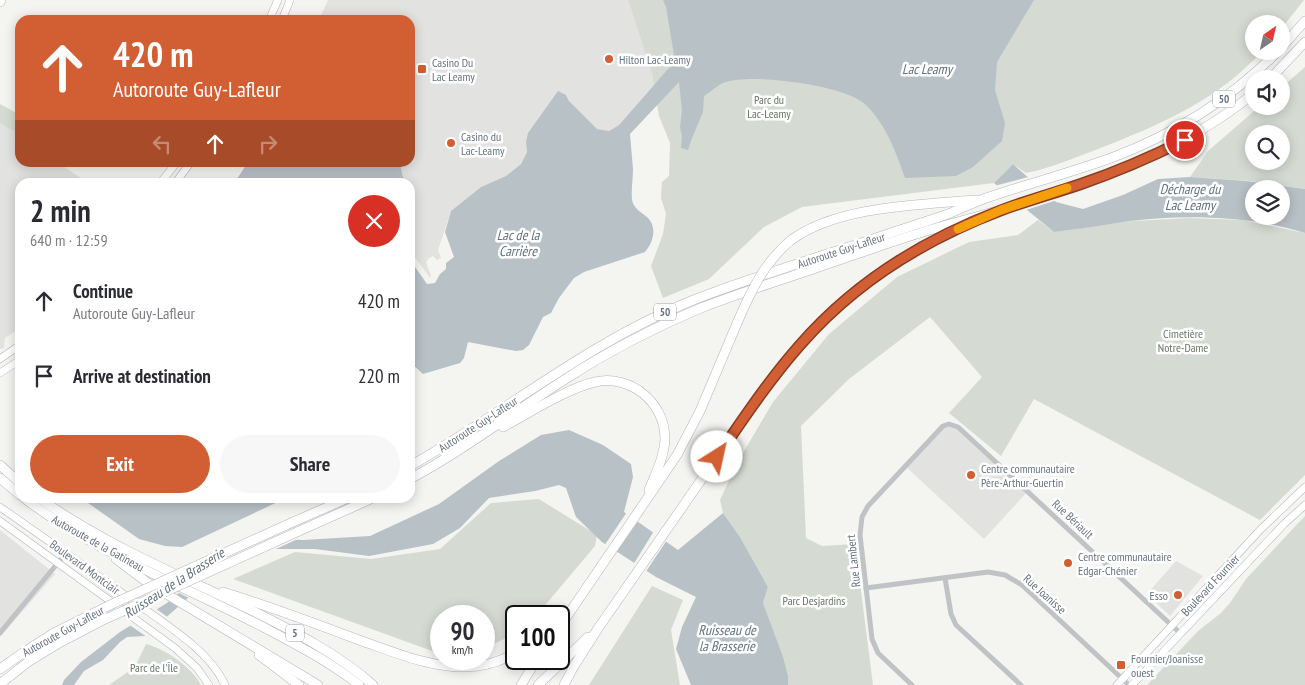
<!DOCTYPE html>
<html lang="en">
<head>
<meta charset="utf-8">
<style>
  body { margin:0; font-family:"PT Sans Narrow",sans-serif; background:#f7f7f7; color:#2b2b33; height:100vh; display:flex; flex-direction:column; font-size:19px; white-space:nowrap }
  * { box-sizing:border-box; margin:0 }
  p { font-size:16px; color:#7c7c81 }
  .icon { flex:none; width:28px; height:28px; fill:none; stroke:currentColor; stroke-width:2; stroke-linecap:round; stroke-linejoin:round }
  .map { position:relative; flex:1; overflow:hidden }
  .sheet { position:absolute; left:15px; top:178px; width:400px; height:325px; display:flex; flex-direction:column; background:#fff; border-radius:15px; box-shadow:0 2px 12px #0003 }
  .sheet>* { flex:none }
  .hud { position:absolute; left:15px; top:15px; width:400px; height:152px; border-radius:15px; box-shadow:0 2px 12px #0003; background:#d25e33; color:#fff; overflow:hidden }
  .needle { width:32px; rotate:34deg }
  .fabs { position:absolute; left:1245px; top:15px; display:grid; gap:10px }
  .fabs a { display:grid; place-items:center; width:45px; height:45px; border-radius:50%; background:#fff; box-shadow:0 2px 12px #0003; font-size:25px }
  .speed { position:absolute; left:430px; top:605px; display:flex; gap:10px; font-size:25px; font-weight:700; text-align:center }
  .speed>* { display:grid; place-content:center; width:65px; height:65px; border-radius:50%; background:#fff; box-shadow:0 2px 12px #0003; line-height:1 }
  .speed small { font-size:12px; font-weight:400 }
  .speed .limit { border:2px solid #111; border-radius:8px; background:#fff; color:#111 }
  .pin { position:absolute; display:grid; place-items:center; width:42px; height:42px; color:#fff; margin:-21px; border:2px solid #fff; border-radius:50%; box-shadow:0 1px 5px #0007 }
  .me { position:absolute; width:55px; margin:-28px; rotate:35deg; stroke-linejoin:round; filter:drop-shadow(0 0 4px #0008) }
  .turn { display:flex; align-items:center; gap:18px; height:105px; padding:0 15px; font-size:22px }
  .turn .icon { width:65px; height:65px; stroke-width:2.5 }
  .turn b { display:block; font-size:35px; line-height:42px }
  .lanes { display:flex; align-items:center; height:48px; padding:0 15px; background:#0003; justify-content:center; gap:25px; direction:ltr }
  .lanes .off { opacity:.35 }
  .round { display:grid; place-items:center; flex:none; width:52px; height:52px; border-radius:26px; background:#f7f7f7 }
  .headline { display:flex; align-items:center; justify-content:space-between; height:85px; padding:0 15px }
  h1 { font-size:30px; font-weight:800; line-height:38px }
  .action { display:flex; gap:10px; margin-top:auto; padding:10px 15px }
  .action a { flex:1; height:58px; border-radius:30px; background:#d25e33; color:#fff; font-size:20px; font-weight:800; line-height:58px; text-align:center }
  .action a+a { background:#f7f7f7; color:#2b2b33 }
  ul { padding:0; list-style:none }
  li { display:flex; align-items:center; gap:15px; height:75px; padding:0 15px }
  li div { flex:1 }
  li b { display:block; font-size:19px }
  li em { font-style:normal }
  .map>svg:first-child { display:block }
  .built { fill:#e2e3e1 }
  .green { fill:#d5dbd2; fill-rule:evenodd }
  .water { fill:#b8c1c6; fill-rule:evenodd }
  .pier { fill:#f4f4f1 }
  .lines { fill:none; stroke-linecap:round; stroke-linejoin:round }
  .secondary-casing { stroke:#b2b6ba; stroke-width:8 }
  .motorway-casing { stroke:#b2b5b8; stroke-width:10 }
  .minor { stroke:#c0c3c6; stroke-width:5 }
  .secondary { stroke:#fff; stroke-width:7 }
  .motorway { stroke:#fff; stroke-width:9 }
  .motorway-bridge-casing { stroke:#b2b5b8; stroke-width:10; stroke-linecap:butt }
  .motorway-bridge { stroke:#fff; stroke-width:9 }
  .route-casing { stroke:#883d21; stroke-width:12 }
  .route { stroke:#d25e33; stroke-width:9 }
  .slow { stroke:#f59e0b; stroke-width:9 }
  .poi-dot { fill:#d25e33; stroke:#fff; stroke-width:2 }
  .labels { text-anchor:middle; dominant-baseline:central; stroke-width:5; stroke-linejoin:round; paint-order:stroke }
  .shield { fill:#fff; stroke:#949da5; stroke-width:1 }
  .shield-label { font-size:11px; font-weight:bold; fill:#66737f }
  .poi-label { font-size:12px; fill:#66737f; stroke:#fff; text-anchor:start }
  .park-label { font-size:12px; fill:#677764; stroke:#fff }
  .street-label { font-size:12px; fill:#66737f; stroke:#fff }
  .water-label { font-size:14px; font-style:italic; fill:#62747c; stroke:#fff }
</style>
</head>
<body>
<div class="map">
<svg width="1305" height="685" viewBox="0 0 1305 685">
  <rect width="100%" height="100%" fill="#f4f4f1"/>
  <g class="built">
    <path d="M328 0H628L652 74 654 85 619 125 609 131 597 129 569 101 566 95 526 142 527 152 521 164 506 176 481 187 451 211 438 250 441 258 437 260 433 256 429 258 426 262 431 276 430 278 414 256 410 220V182H404L400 163 410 162V20H319Z"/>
    <path d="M0 122 20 136V162L58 163 87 182H20V328L5 338 4 348 0 349Z"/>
    <path d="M952 423 1028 491 984 539 905 466 943 426Z"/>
    <path d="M0 530 55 574 0 637Z"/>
    <path d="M1176 561 1203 576 1170 616 1147 594Z"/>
  </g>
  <g class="green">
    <path d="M628 0H1304L1281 29V24H1254V51H1262C1219 100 1157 126 1098 149 1074 158 1051 168 1026 173L1013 164 994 183 802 207 764 227 709 279 663 298 651 266 663 234 666 214 661 198 662 182 669 176 670 143 659 116 652 74Z"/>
    <path d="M1305 67V189L1250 181 1190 177 1208 151 1260 106H1281V88ZM1254 134H1281V161H1254Z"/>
    <path d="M0 104 20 115V135L0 123Z"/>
    <path d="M1190 218 1242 220 1305 233V475L1260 520 1034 399 1001 456 949 413 982 377 930 317 849 379 801 426 806 538 822 546 855 544 873 685H788V676L763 603 768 587 740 537 723 513 720 500 736 465 773 402 829 334 897 277 969 242 1018 235 1038 220 1054 232 1132 221Z"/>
    <path d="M539 499 597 535 595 546 536 616H516V633L484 649V616H441V651L435 652 233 579 295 552 371 559 440 549 491 503Z"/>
    <path d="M1305 516V685H1147L1198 631 1221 613 1230 603 1246 579Z"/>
    <path d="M73 562 117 595 113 597 71 565Z"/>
    <path d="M652 586 683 600 671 630 680 685H589Z"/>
    <path d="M146 644C165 649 192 667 201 685H109L135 667Z"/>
  </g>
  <g class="water">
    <path d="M663 0H1034L997 62 995 90 1005 123 1002 141 973 167 956 176 905 178C896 152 886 125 866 105 847 85 752 73 726 82 718 84 711 92 704 96L703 112 692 138 688 150 681 148 682 136 680 127 682 110 679 82 630 134C631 146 632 157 633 169 633 179 631 190 632 200 634 209 641 212 647 217 658 227 653 243 645 252L584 272 574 278 559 298 551 313 543 317 529 345 523 350 516 351 468 342 464 358 460 363 423 374 410 362V220L415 267 427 284 435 283 440 274 446 269V263L454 257 445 232 451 211 481 187 506 176 521 164 527 152 526 142 528 133 558 91 566 95 569 101 597 129 609 131 619 125 675 61 666 7Z"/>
    <path d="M248 162 400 163 404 182H235Z"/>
    <path d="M1013 164 1056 202 1083 209 1123 195 1158 179 1190 177 1246 181 1305 189V233C1251 216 1186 214 1130 221 1105 225 1079 229 1054 232L994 183ZM1254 189H1281V216H1254Z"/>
    <path d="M569 430 603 445 631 464 633 477 624 512 678 550 723 513 740 537 768 587 763 603 783 657 788 676V685H691L676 649 682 627 696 597 656 577 602 542 576 517 566 488 559 485 535 491 489 498 460 528 433 544 369 556 315 549H271L213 576 145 636 127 637 120 642 103 660 84 671 74 685H62L64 680 81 662 120 632 167 603 211 566 275 539 303 540 370 536 439 504 499 461 541 435Z"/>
    <path d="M81 498H286L182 547 165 546 139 539Z"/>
  </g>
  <g class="pier">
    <path d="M1032 176 1057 200 1023 211 994 186Z"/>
    <path d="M627 512 639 520 615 554 604 546Z"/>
    <path d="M654 531 667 540 645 573 633 565Z"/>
    <path d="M275 536 300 538 210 579 212 581 191 599 179 593 176 594 187 602 180 608 167 600 210 564 262 540Z"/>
    <path d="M155 608 169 618 147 637 128 624Z"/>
  </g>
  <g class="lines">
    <defs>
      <g id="secondary">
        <path d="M269 20 278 0"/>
        <path d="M282 20 290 0"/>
        <path d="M161 182 177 162"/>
        <path d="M176 182 191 162"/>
        <path d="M0 359 20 345"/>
        <path d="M0 373 20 360"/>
        <path d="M0 507C43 537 86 567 129 598 160 621 209 649 225 685"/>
        <path d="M0 521 175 648 197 668 209 685"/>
        <path d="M1117 685 1260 530 1305 487"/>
        <path d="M1132 685 1284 524 1305 505"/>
      </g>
      <g id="motorway">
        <path d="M0 2 1 0"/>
        <path d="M1281 48 1305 21"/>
        <path d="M1270 79 1305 42"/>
        <path d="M790 241C836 206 919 205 975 200"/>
        <path d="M503 427C529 413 568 388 595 382 630 374 665 402 665 439 664 457 656 473 649 490"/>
        <path d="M0 465 20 483"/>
        <path d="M410 466C506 412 587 343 691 301 755 276 820 257 885 235 905 228 925 222 945 215 959 210 972 203 986 198 1027 184 1070 173 1111 158 1175 134 1231 99 1278 51"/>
        <path d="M0 478 20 495"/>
        <path d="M410 479C464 450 512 413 564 380 607 352 653 328 701 308 739 293 778 281 816 268 852 256 887 243 923 232 948 224 974 218 1000 210 1089 184 1181 153 1254 93"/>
        <path d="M24 498C96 553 184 586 265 628 297 645 330 662 359 685"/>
        <path d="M39 498C105 545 181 576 253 611 295 632 338 654 373 685"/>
        <path d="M293 522 348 498"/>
        <path d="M297 532 373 498"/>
        <path d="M116 559 148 583 318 685"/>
        <path d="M223 592C269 606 314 623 359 640 394 652 428 667 465 667 483 667 501 661 516 653"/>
        <path d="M559 628 677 455 700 411 738 321"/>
        <path d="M259 655 299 685"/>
        <path d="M0 669 24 652 54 633"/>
        <path d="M0 684 28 662 59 643"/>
        <path d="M521 685 537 659"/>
        <path d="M538 685 588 637"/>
        <path d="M564 685 574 666 599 627 747 414 800 344 831 312 870 280 918 249 973 222"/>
      </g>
    </defs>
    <use href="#secondary" class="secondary-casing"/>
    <use href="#motorway" class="motorway-casing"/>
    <g class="minor">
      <path d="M945 578 951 614 956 625 1021 685"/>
      <path d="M866 588 988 572 1005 575 1022 585 1129 685"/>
      <path d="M0 633 66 553"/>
      <path d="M912 685 878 653 872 639 860 535 862 517 868 506 943 426 949 424 958 427 1181 634"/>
    </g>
    <use href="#secondary" class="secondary"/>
    <use href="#motorway" class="motorway"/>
    <defs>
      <g id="motorway-bridge">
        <path d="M738 321C751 291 764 263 790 241"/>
        <path d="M54 633 110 605 293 522"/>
        <path d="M59 643 101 621 297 532"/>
      </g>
    </defs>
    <use href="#motorway-bridge" class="motorway-bridge-casing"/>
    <use href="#motorway-bridge" class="motorway-bridge"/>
  </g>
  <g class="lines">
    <defs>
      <path id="route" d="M717 457C743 419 769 380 800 345 854 283 925 239 1002 210 1028 200 1055 193 1081 184 1116 172 1151 157 1185 140"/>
    </defs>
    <use href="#route" class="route-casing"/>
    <use href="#route" class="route"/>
    <path class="slow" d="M958 229 1001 210 1067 188"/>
  </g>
  <g class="poi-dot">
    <circle cx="609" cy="59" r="5"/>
    <rect x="417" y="64" width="10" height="10" rx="2.5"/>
    <circle cx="451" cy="143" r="5"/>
    <circle cx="971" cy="475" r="5"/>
    <circle cx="1068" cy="563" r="5"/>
    <circle cx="1178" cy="595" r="5"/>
    <rect x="1116" y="660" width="10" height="10" rx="2.5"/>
  </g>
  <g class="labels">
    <g class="shield">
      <rect x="1213" y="90.5" width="22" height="17" rx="4"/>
      <rect x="654" y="303.5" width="22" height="17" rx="4"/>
      <rect x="286" y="624.5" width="18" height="17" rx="4"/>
    </g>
    <g class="shield-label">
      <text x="1224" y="99">50</text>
      <text x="665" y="312">50</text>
      <text x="295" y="633">5</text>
    </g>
    <g class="poi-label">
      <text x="619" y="59">Hilton Lac-Leamy</text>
      <text x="432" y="62">Casino Du<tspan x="432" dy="14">Lac Leamy</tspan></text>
      <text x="461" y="136">Casino du<tspan x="461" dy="14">Lac-Leamy</tspan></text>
      <text x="981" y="468">Centre communautaire<tspan x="981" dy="14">Père-Arthur-Guertin</tspan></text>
      <text x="1078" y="556">Centre communautaire<tspan x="1078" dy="14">Edgar-Chénier</tspan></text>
      <text x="1168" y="595" text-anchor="end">Esso</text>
      <text x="1131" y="658">Fournier/Joanisse<tspan x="1131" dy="14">ouest</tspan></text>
    </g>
    <g class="park-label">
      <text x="769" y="99">Parc du<tspan x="769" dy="14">Lac-Leamy</tspan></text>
      <text x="1183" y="333">Cimetière<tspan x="1183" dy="14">Notre-Dame</tspan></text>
      <text x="814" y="600">Parc Desjardins</text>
      <text x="154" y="667">Parc de l'Île</text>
    </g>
    <g class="street-label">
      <text transform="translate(841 250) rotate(-18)">Autoroute Guy-Lafleur</text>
      <text transform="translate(478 424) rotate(-33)">Autoroute Guy-Lafleur</text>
      <text transform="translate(1073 519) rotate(43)">Rue Bériault</text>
      <text transform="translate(98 543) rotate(29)">Autoroute de la Gatineau</text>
      <text transform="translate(853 561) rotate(-96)">Rue Lambert</text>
      <text transform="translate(85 567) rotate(36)">Boulevard Montclair</text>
      <text transform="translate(1210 585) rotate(-47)">Boulevard Fournier</text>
      <text transform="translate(1045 594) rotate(42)">Rue Joanisse</text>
      <text transform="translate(63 631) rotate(-29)">Autoroute Guy-Lafleur</text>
    </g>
    <g class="water-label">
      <text x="927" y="69">Lac Leamy</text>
      <text x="1190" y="189">Décharge du<tspan x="1190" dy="16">Lac Leamy</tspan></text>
      <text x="518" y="235">Lac de la<tspan x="518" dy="16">Carrière</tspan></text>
      <text transform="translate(174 583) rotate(-33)">Ruisseau de la Brasserie</text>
      <text x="727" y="630">Ruisseau de<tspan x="727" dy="16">la Brasserie</tspan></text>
    </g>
  </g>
</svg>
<div class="fabs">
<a><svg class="needle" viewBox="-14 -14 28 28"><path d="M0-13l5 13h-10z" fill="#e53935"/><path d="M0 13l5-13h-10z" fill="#7c7c81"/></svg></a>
<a><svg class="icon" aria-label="sound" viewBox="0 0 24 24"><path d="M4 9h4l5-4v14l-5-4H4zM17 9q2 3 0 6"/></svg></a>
<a><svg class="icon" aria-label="search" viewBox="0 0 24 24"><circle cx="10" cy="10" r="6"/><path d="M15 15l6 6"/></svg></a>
<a><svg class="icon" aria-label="layers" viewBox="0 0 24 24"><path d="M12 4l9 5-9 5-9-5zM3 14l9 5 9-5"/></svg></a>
</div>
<div class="speed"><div>90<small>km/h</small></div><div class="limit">100</div></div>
<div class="pin" style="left:1185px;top:140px;background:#d93025"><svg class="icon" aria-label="arrive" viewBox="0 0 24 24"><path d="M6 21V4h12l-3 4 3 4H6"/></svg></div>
<svg class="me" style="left:717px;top:457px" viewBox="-20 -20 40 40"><circle r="19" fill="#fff"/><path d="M0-13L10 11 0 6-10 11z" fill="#d25e33"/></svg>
<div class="hud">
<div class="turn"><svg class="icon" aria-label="ahead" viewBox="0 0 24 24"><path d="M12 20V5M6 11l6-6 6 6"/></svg><div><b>420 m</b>Autoroute Guy-Lafleur</div></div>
<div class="lanes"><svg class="icon off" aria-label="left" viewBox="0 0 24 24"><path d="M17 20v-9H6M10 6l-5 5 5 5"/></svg><svg class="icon" aria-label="ahead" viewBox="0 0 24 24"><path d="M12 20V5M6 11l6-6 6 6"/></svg><svg class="icon off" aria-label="right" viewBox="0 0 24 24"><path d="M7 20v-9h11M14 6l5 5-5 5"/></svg></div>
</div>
<section class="sheet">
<div class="headline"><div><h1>2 min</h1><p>640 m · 12:59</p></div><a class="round" style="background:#d93025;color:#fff"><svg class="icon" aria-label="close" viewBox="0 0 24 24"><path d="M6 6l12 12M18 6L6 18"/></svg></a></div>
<ul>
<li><svg class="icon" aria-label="ahead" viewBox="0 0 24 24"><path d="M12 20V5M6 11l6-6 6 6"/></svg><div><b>Continue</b><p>Autoroute Guy-Lafleur</p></div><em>420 m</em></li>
<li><svg class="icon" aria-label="arrive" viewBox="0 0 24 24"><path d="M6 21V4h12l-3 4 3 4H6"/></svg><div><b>Arrive at destination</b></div><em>220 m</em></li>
</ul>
<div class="action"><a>Exit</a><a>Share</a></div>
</section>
</div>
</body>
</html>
